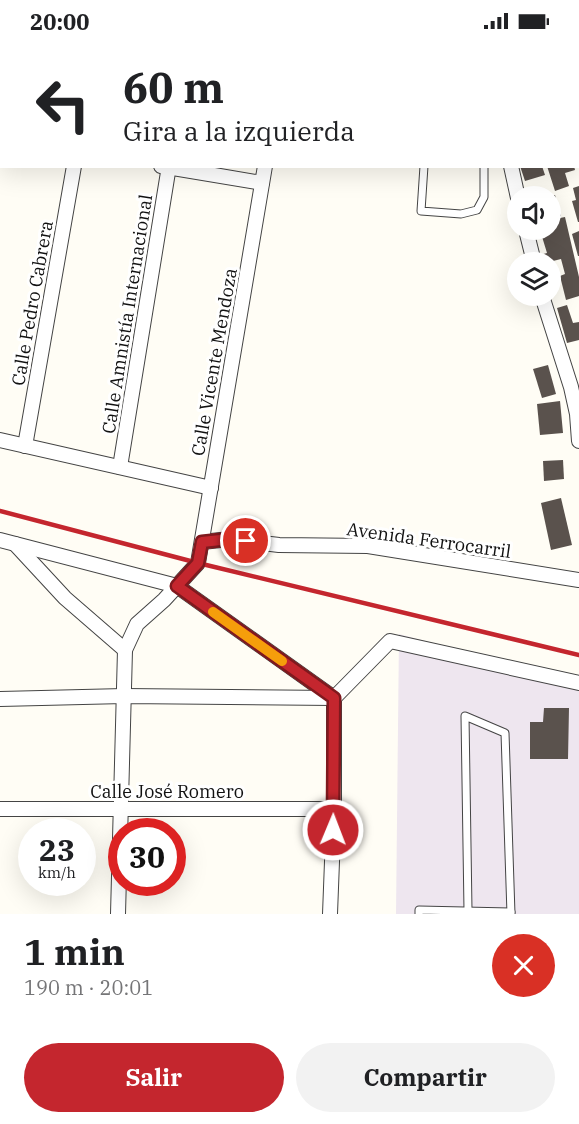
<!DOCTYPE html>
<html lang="es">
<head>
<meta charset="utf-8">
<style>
  body { margin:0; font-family:"IBM Plex Serif",serif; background:#f2f2f2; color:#202124; height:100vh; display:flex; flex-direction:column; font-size:22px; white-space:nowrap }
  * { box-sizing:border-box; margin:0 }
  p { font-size:20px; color:#757577 }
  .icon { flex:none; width:33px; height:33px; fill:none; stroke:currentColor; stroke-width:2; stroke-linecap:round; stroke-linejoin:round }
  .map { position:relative; height:872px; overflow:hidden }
  .panel { display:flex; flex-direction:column; background:#fff; flex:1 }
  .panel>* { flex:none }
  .hud { position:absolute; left:0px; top:0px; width:579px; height:126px; box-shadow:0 6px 24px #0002; background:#fff; color:#202124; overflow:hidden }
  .tools { position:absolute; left:507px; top:144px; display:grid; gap:12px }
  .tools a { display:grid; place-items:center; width:54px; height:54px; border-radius:50%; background:#fff; box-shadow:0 6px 24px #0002; font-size:30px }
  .speed { position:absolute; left:18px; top:776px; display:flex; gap:12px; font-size:30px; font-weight:700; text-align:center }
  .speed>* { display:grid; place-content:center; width:78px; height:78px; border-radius:50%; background:#fff; box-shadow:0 6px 24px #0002; line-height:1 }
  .speed small { font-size:15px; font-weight:400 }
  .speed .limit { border:9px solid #d22; background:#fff; color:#111 }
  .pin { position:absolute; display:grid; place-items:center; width:51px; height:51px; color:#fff; margin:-26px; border:3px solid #fff; border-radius:50%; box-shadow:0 2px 6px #0007 }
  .me { position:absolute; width:66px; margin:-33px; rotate:1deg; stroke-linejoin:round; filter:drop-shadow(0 0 4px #0008) }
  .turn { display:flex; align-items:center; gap:21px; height:126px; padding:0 24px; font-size:27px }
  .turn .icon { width:78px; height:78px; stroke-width:2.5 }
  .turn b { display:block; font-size:42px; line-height:51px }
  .round { display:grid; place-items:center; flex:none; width:63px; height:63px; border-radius:32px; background:#f2f2f2 }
  .summary { display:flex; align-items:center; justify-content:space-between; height:102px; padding:0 24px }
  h1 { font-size:36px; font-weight:800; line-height:45px }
  .action { display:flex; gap:12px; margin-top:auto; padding:12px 24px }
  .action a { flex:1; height:69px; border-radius:36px; background:#c4262e; color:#fff; font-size:24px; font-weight:800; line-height:69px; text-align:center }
  .action a+a { background:#f2f2f2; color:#202124 }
  .status { display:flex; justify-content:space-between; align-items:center; height:42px; padding:0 30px; background:#fff; direction:ltr }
  .status svg { height:16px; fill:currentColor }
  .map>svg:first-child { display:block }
  .industrial { fill:#eee6ef }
  .building { fill:#5a524d }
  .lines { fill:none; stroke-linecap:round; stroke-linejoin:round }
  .service-casing { stroke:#444; stroke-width:9 }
  .minor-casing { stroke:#444; stroke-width:16 }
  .service { stroke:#fff; stroke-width:7 }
  .minor { stroke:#fff; stroke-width:14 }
  .rail { stroke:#c4262e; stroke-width:4.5 }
  .route-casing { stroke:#7f191e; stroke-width:15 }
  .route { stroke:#c4262e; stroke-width:10 }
  .slow { stroke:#f59e0b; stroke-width:10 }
  .labels { text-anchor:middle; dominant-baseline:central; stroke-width:6; stroke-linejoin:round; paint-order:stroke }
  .street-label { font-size:18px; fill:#111; stroke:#fff }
</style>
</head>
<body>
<div class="status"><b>20:00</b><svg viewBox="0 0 49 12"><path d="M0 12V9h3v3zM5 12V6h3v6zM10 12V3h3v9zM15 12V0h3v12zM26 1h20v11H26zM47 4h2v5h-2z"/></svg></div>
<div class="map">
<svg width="579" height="872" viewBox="0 0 579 872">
  <rect width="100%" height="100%" fill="#fffdf5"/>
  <path class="industrial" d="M399 592 579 640V872H396Z"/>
  <g class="building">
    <path d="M520 124H542L545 133 525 139Z"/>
    <path d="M547 124H574L575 128 565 131 569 144 555 149Z"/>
    <path d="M579 144V180H578L572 159 576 158 573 146Z"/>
    <path d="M555 153 561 174 550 177V154Z"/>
    <path d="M565 175 579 235V254L566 258 560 234 565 232 561 217 549 220H542L540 213 547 211 540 188H550V178Z"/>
    <path d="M579 189V214H578L572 192Z"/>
    <path d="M567 263 573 281 579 280V298L567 301 557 266Z"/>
    <path d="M548 323 556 352 542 356 533 327Z"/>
    <path d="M560 359 563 391 540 393 537 362Z"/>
    <path d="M563 418 564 437 544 439 543 419Z"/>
    <path d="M561 456 572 503 551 508 541 461Z"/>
    <path d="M544 666H569L568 717H530V680H543Z"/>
  </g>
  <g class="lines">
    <defs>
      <g id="service">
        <path d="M430 2V0"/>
        <path d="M424 124 421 169 461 172 477 168 484 155V124"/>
        <path d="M468 868 465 674 505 691 511 872"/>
        <path d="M419 872V868L511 870"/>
      </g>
      <g id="minor">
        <path d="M486 0 487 2"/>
        <path d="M557 0V2"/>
        <path d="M95 2V0"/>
        <path d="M189 2V0"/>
        <path d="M286 2V0"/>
        <path d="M0 8 1 0"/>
        <path d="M578 58 579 63"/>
        <path d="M0 98H2"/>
        <path d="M161 124 262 141"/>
        <path d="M511 124 518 156"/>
        <path d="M526 188 534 220"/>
        <path d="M542 254 571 345 577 372 579 399"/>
        <path d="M0 398 211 446"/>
        <path d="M25 404 74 124"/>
        <path d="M120 425 169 124"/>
        <path d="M0 498 177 544 334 656"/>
        <path d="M202 500 230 497 279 503 368 504 579 538"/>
        <path d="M15 502 65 556 125 608"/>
        <path d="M334 656 390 599 579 641"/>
        <path d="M0 657 124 654 334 656"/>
        <path d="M0 767H334"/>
        <path d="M118 872 125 608 137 582 164 558 198 521 265 124"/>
        <path d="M330 872 334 767V656"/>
      </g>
    </defs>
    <use href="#service" class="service-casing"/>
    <use href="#minor" class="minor-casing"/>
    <use href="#service" class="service"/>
    <use href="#minor" class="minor"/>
    <path class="rail" d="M0 469 198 521 579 613"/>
  </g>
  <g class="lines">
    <defs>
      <path id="route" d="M246 499 230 497 202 500 198 521 177 544 334 656 333 788"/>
    </defs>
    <use href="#route" class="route-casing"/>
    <use href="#route" class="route"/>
    <path class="slow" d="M213 570 282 619"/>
  </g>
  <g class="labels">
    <g class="street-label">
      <text transform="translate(32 261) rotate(-80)">Calle Pedro Cabrera</text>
      <text transform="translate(127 272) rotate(-81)">Calle Amnistía Internacional</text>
      <text transform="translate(214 320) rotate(-80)">Calle Vicente Mendoza</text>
      <text transform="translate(429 498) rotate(8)">Avenida Ferrocarril</text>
      <text x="167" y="749">Calle José Romero</text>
    </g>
  </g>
</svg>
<div class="tools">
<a><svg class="icon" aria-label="sound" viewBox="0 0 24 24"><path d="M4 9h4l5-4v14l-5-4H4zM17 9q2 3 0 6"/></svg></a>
<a><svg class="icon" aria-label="layers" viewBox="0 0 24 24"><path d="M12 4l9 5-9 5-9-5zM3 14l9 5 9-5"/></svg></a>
</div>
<div class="speed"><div>23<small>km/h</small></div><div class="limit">30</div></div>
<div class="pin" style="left:246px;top:499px;background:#d93025"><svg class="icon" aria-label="arrive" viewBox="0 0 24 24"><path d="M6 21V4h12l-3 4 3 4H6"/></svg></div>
<svg class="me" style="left:333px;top:788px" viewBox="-20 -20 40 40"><circle r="17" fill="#c4262e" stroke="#fff" stroke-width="3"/><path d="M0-11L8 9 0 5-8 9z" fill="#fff"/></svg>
<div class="hud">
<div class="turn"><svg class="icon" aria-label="left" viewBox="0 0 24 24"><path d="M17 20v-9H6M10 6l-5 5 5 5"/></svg><div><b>60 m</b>Gira a la izquierda</div></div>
</div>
</div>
<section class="panel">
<div class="summary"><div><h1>1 min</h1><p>190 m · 20:01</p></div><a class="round" style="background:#d93025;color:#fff"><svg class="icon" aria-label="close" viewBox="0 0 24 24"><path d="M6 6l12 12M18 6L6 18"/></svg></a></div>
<div class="action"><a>Salir</a><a>Compartir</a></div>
</section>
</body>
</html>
